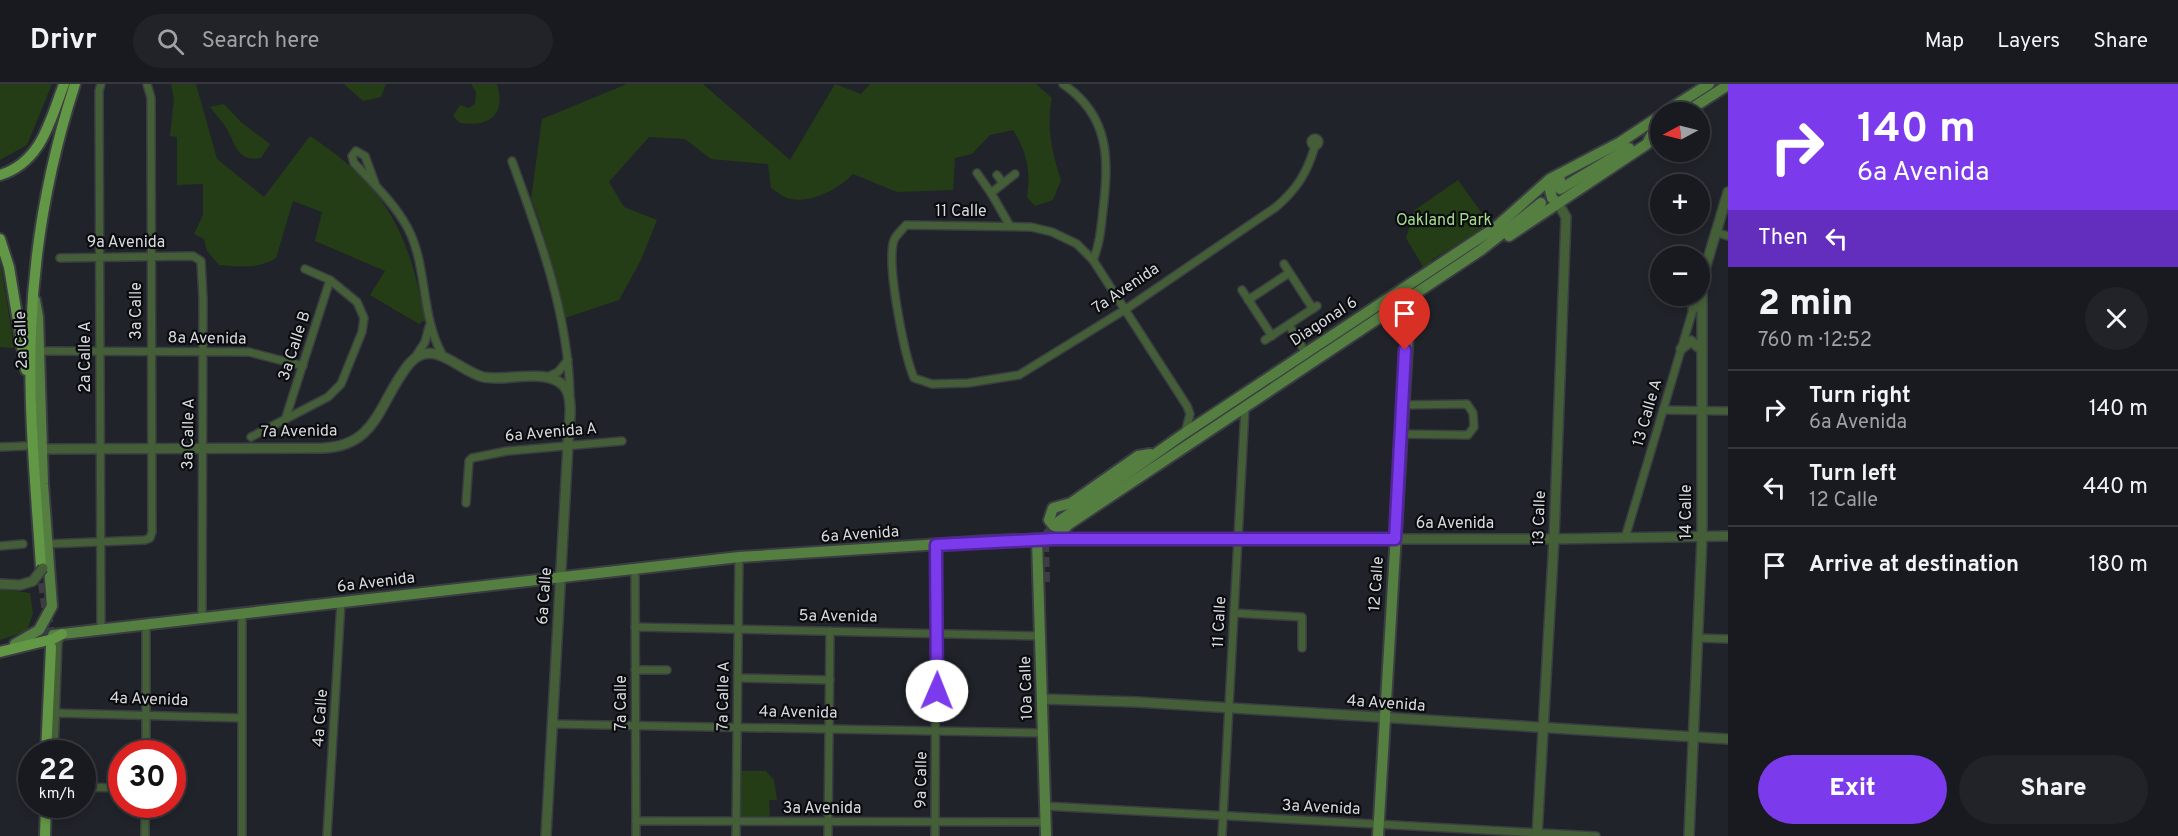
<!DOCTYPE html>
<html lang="en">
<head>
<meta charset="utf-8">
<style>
  body { margin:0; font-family:Overpass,sans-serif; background:#212328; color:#f1f3f6; height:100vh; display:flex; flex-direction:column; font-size:22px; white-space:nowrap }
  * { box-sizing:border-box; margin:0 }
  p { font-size:20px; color:#9fa1a4 }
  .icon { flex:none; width:33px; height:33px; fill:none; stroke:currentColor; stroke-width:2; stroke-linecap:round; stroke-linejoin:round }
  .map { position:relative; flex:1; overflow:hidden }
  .drawer { display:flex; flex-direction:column; background:#181a1f; width:450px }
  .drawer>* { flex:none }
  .hud { background:#7c3aed; color:#fff; overflow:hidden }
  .needle { width:39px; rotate:263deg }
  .fabs { position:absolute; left:1650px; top:18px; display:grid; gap:12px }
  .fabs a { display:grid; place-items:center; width:60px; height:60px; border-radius:50%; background:#181a1f; box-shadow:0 3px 9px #0003,0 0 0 2px #36383d; font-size:30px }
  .speed { position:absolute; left:18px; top:656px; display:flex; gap:12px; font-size:30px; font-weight:700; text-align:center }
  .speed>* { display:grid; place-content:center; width:78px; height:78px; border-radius:50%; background:#181a1f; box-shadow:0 3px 9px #0003,0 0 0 2px #36383d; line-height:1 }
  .speed small { font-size:15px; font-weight:400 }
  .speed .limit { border:9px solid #d22; background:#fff; color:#111 }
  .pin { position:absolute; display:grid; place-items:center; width:51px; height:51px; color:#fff; margin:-62px -26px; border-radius:50% 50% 50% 0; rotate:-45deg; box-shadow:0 0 6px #0007 }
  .pin .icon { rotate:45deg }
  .me { position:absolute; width:66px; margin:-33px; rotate:1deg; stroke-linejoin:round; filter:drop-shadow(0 0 4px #0008) }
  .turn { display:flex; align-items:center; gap:21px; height:126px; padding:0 30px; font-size:27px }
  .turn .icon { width:78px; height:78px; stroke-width:2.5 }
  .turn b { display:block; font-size:42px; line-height:51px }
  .then { display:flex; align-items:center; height:57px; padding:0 30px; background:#0003; gap:12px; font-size:22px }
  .round { display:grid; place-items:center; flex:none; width:63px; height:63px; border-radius:32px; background:#212328 }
  .overview { display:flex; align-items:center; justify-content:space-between; height:102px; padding:0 30px }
  h1 { font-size:36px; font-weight:800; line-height:45px }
  .action { display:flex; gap:12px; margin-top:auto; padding:12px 30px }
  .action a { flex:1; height:69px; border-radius:36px; background:#7c3aed; color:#fff; font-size:24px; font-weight:800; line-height:69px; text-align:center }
  .action a+a { background:#212328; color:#f1f3f6 }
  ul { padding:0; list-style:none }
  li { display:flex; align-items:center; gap:18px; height:78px; padding:0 30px; border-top:2px solid #36383d }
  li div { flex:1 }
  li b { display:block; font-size:22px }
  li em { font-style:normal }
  header { display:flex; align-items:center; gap:36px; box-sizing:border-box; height:84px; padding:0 30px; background:#181a1f; border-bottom:2px solid #36383d }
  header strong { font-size:28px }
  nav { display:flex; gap:33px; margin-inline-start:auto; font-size:21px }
  .search { width:420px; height:54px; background:#212328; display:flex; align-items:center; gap:15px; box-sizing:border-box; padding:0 21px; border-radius:33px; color:#9fa1a4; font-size:22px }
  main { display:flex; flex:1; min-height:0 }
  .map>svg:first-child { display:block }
  .green { fill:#243d16 }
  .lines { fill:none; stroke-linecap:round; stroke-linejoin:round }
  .secondary-tunnel { stroke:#3c3e44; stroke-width:10; stroke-dasharray:10 5; stroke-linecap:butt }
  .primary-tunnel { stroke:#3c3e44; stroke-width:10; stroke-dasharray:10 5; stroke-linecap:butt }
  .minor-casing { stroke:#3a3d42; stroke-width:10 }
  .tertiary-casing { stroke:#3a3d42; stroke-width:12 }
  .secondary-casing { stroke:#3a3d42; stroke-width:14 }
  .primary-casing { stroke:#3a3d42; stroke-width:14 }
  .minor { stroke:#445e37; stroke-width:7 }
  .tertiary { stroke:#445e37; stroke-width:9 }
  .secondary { stroke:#557f40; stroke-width:10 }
  .primary { stroke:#629845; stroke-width:10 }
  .tertiary-bridge-casing { stroke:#3a3d42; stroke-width:12; stroke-linecap:butt }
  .tertiary-bridge { stroke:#445e37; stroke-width:9 }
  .route-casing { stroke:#51269a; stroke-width:15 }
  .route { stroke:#7c3aed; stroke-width:10 }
  .labels { text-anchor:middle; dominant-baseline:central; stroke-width:4.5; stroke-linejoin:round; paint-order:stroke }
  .street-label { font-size:16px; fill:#d8dade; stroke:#0b0c0f }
  .park-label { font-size:16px; fill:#a5dc8b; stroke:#0b0c0f }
</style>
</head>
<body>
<header>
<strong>Drivr</strong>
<div class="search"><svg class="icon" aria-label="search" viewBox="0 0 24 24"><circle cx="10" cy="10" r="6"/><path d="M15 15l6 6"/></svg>Search here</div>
<nav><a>Map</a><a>Layers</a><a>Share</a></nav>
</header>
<main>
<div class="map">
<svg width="1728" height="752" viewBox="0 0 1728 752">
  <rect width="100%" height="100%" fill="#202329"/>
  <g class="green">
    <path d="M0 0H52L27 61 0 76Z"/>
    <path d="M171 0H196L217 75 264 113 310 52C386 102 409 148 425 236L419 240 370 211 385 187 315 157 322 128 293 117 276 174C258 185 239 183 219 181L207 167 204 155 194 150 203 131V100L177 101V53L170 52 174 16Z"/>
    <path d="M344 0H386L381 13 363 17Z"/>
    <path d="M471 0H497C507 32 488 43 460 39L453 32 460 21 469 24 475 20 476 8Z"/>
    <path d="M627 0H703L790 76 835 0 861 10 870 0H1036L1052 14C1046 43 1052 69 1061 96L1053 116 1035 122 1027 113C1031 87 1027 68 1013 46L990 51 972 70 955 74 953 106 897 108 853 90C839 105 809 121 787 114 782 112 776 107 771 104L768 80 711 75 685 55 649 53 609 98 624 123 657 136 641 176 619 216 565 234 540 139 531 115 542 35Z"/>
    <path d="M224 20 241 38 270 60 261 74C239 78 236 63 228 47 223 38 216 31 210 23Z"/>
    <path d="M1458 96 1483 131 1486 142 1432 176 1425 186 1406 154 1415 126Z"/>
    <path d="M0 175 14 263 13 264 0 263Z"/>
    <path d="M0 505 30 509 33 529 27 547 0 556Z"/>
    <path d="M739 687H766L774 696 777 716H769L770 734H739Z"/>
  </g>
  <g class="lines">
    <path class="secondary-tunnel" d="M1045 498 1044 455 1055 440"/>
    <path class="primary-tunnel" d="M41 484 51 559"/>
    <defs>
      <g id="minor">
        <path d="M101 0 99 7 101 546"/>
        <path d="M1063 0C1110 32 1109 75 1103 126 1101 143 1100 160 1093 176"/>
        <circle cx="1315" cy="58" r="4"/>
        <path d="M512 77C540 154 568 229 570 311"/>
        <path d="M977 89 991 109"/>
        <path d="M997 91 1003 99"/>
        <path d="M376 102 365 72 356 67 352 72 354 79C371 97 390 115 403 136 429 175 419 229 442 270"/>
        <path d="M1010 142 991 109 1015 90"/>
        <path d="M1715 148 1728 152"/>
        <path d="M60 174 193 172 201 177 203 215 202 534"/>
        <path d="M1284 180 1313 225"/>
        <path d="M1242 206 1272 252"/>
        <path d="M1248 216 1289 189"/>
        <path d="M1289 241 1305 268"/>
        <path d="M1265 256 1317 222"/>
        <path d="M38 267 249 268 303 282"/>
        <path d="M416 272 425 258 429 243"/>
        <path d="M547 293 558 288 568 276"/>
        <path d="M1663 326 1728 327"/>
        <path d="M285 336 330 196"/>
        <path d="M1185 349 1190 330 1187 322 1093 176 1077 160 1052 148 1031 143 906 141C902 146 896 151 894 156 886 179 904 270 914 294L932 300 968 299 1019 291 1126 225 1276 123C1297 105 1307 89 1315 62"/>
        <path d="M1400 350 1468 351 1474 343 1473 329 1467 320 1402 321"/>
        <path d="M251 353 328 313 341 300 362 248 364 234 357 218 330 196 305 185"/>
        <path d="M0 363 25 362"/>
        <path d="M466 419 469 377 472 374 507 367 622 357"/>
        <path d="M1625 454 1697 212"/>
        <path d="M46 460 145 456 150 454 152 448 151 14 147 0"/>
        <path d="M0 462 23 460"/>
        <path d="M635 485 636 752"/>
        <path d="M1234 529 1302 533V564"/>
        <path d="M242 530V752"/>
        <path d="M635 543 1040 552"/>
        <path d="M1698 554 1728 555"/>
        <path d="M635 586H667"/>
        <path d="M738 594 830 596"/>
        <path d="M55 629 242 634"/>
        <path d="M552 640 1043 649"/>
        <path d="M146 669V540"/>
        <path d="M82 703 122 704"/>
        <path d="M1045 722 1596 752"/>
        <path d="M636 737 1045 738"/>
        <path d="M145 752V720"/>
        <path d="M327 752 341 518"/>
        <path d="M736 752 739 473"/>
        <path d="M828 752 830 547"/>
        <path d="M935 752 936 461"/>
        <path d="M1222 752 1245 324"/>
      </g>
      <g id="tertiary">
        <path d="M1693 225 1698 220 1702 223"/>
        <path d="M1681 265 1691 257 1702 266"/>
        <path d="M42 365 323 364C378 362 379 317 409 280 433 252 458 287 483 293 507 298 546 283 564 302 575 315 568 345 568 361L546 752"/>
        <path d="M1054 455H1554L1728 452"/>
        <path d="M0 500 20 501 33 497"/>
        <path d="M1042 615 1137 618 1728 655"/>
        <path d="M53 669 57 557 62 550"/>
        <path d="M1537 752 1554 455 1566 133 1558 119"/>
        <path d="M1689 752 1702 453V195L1728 108"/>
      </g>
      <g id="secondary">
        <path d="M1665 28 1709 0"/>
        <path d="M1686 28 1728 1"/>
        <path d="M1560 105 1629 64"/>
        <path d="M1558 119 1552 114 1550 106 1560 96"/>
        <path d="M1509 152 1647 60 1652 50"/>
        <path d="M1055 440 1185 349 1496 143 1550 95 1619 59 1660 32"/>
        <path d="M1060 442H1054L1049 436 1053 424 1071 419 1138 372 1150 370"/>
        <path d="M1037 455 1046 752"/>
        <path d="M53 551 739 473 988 457 1054 455 1069 440 1481 166 1541 119"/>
        <path d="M15 560 39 546 52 522 43 400 38 233 35 216"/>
        <path d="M1378 752 1410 214"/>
      </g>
      <g id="primary">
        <path d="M0 91C42 78 50 36 64 0"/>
        <path d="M0 155 9 183 26 286"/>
        <path d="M41 484C36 405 28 326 31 247 34 163 49 80 75 0"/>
        <path d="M0 568 53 555 62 550"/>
        <path d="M46 669 51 563"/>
        <path d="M45 752 46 720"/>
      </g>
    </defs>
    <use href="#minor" class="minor-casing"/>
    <use href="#tertiary" class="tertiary-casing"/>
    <use href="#secondary" class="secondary-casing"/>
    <use href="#primary" class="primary-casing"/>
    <use href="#minor" class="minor"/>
    <use href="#tertiary" class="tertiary"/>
    <use href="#secondary" class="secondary"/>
    <use href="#primary" class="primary"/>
    <defs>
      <path id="tertiary-bridge" d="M33 497 43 484"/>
    </defs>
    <use href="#tertiary-bridge" class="tertiary-bridge-casing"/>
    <use href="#tertiary-bridge" class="tertiary-bridge"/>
  </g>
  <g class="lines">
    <defs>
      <path id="route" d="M937 607 936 461 1054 455H1395L1405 266"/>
    </defs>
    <use href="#route" class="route-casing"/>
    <use href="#route" class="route"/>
  </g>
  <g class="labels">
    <g class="street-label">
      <text x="961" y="128">11 Calle</text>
      <text x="126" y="159">9a Avenida</text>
      <text transform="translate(1126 205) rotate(-34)">7a Avenida</text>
      <text transform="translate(137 227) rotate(-90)">3a Calle</text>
      <text transform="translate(1324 238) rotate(-33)">Diagonal 6</text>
      <text transform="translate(207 255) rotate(1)">8a Avenida</text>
      <text transform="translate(22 256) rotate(-92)">2a Calle</text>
      <text transform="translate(295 262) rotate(-72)">3a Calle B</text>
      <text transform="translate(86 273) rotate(-90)">2a Calle A</text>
      <text transform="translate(1648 329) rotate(-74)">13 Calle A</text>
      <text transform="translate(299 348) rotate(-1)">7a Avenida</text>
      <text transform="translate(551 349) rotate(-5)">6a Avenida A</text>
      <text transform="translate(189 350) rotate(-89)">3a Calle A</text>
      <text transform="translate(1687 428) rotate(-90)">14 Calle</text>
      <text transform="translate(1540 434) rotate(-88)">13 Calle</text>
      <text x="1455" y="440">6a Avenida</text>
      <text transform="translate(860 451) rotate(-4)">6a Avenida</text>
      <text transform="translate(376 499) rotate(-7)">6a Avenida</text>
      <text transform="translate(1377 500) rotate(-86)">12 Calle</text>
      <text transform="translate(545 512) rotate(-86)">6a Calle</text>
      <text transform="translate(838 533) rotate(1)">5a Avenida</text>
      <text transform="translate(1220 538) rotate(-87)">11 Calle</text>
      <text transform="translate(1027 604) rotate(-92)">10a Calle</text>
      <text transform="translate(724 612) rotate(-89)">7a Calle A</text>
      <text transform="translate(149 616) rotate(2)">4a Avenida</text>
      <text transform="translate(622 619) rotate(-90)">7a Calle</text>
      <text transform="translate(1386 620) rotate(4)">4a Avenida</text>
      <text transform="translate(798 629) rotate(1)">4a Avenida</text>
      <text transform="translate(321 634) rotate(-86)">4a Calle</text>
      <text transform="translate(922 696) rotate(-89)">9a Calle</text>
      <text transform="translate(1321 724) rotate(3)">3a Avenida</text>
      <text x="822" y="725">3a Avenida</text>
    </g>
    <g class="park-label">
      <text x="1444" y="137">Oakland Park</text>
    </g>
  </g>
</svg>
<div class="fabs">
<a><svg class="needle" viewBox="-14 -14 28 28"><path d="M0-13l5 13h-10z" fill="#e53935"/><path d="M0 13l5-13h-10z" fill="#9fa1a4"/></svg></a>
<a>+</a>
<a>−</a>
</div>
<div class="speed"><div>22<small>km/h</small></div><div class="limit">30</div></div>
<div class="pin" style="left:1405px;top:266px;background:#d93025"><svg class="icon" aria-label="arrive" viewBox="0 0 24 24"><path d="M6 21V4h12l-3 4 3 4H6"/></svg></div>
<svg class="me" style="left:937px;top:607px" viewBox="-20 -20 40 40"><circle r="19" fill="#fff"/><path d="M0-13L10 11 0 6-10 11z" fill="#7c3aed"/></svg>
</div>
<section class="drawer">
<div class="hud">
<div class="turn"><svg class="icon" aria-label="right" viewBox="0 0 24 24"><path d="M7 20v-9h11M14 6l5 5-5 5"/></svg><div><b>140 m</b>6a Avenida</div></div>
<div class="then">Then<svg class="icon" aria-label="left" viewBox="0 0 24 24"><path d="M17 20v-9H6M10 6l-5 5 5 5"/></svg></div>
</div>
<div class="overview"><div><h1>2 min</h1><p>760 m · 12:52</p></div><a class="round"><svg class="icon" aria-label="close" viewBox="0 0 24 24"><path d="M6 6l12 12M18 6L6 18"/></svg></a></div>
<ul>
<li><svg class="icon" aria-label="right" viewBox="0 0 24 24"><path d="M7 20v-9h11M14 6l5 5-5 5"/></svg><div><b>Turn right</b><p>6a Avenida</p></div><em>140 m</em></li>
<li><svg class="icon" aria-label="left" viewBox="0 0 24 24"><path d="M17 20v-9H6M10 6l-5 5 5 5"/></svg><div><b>Turn left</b><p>12 Calle</p></div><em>440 m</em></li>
<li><svg class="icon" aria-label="arrive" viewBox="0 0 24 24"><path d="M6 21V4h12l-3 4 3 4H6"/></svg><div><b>Arrive at destination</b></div><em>180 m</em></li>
</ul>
<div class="action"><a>Exit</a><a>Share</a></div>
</section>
</main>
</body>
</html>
